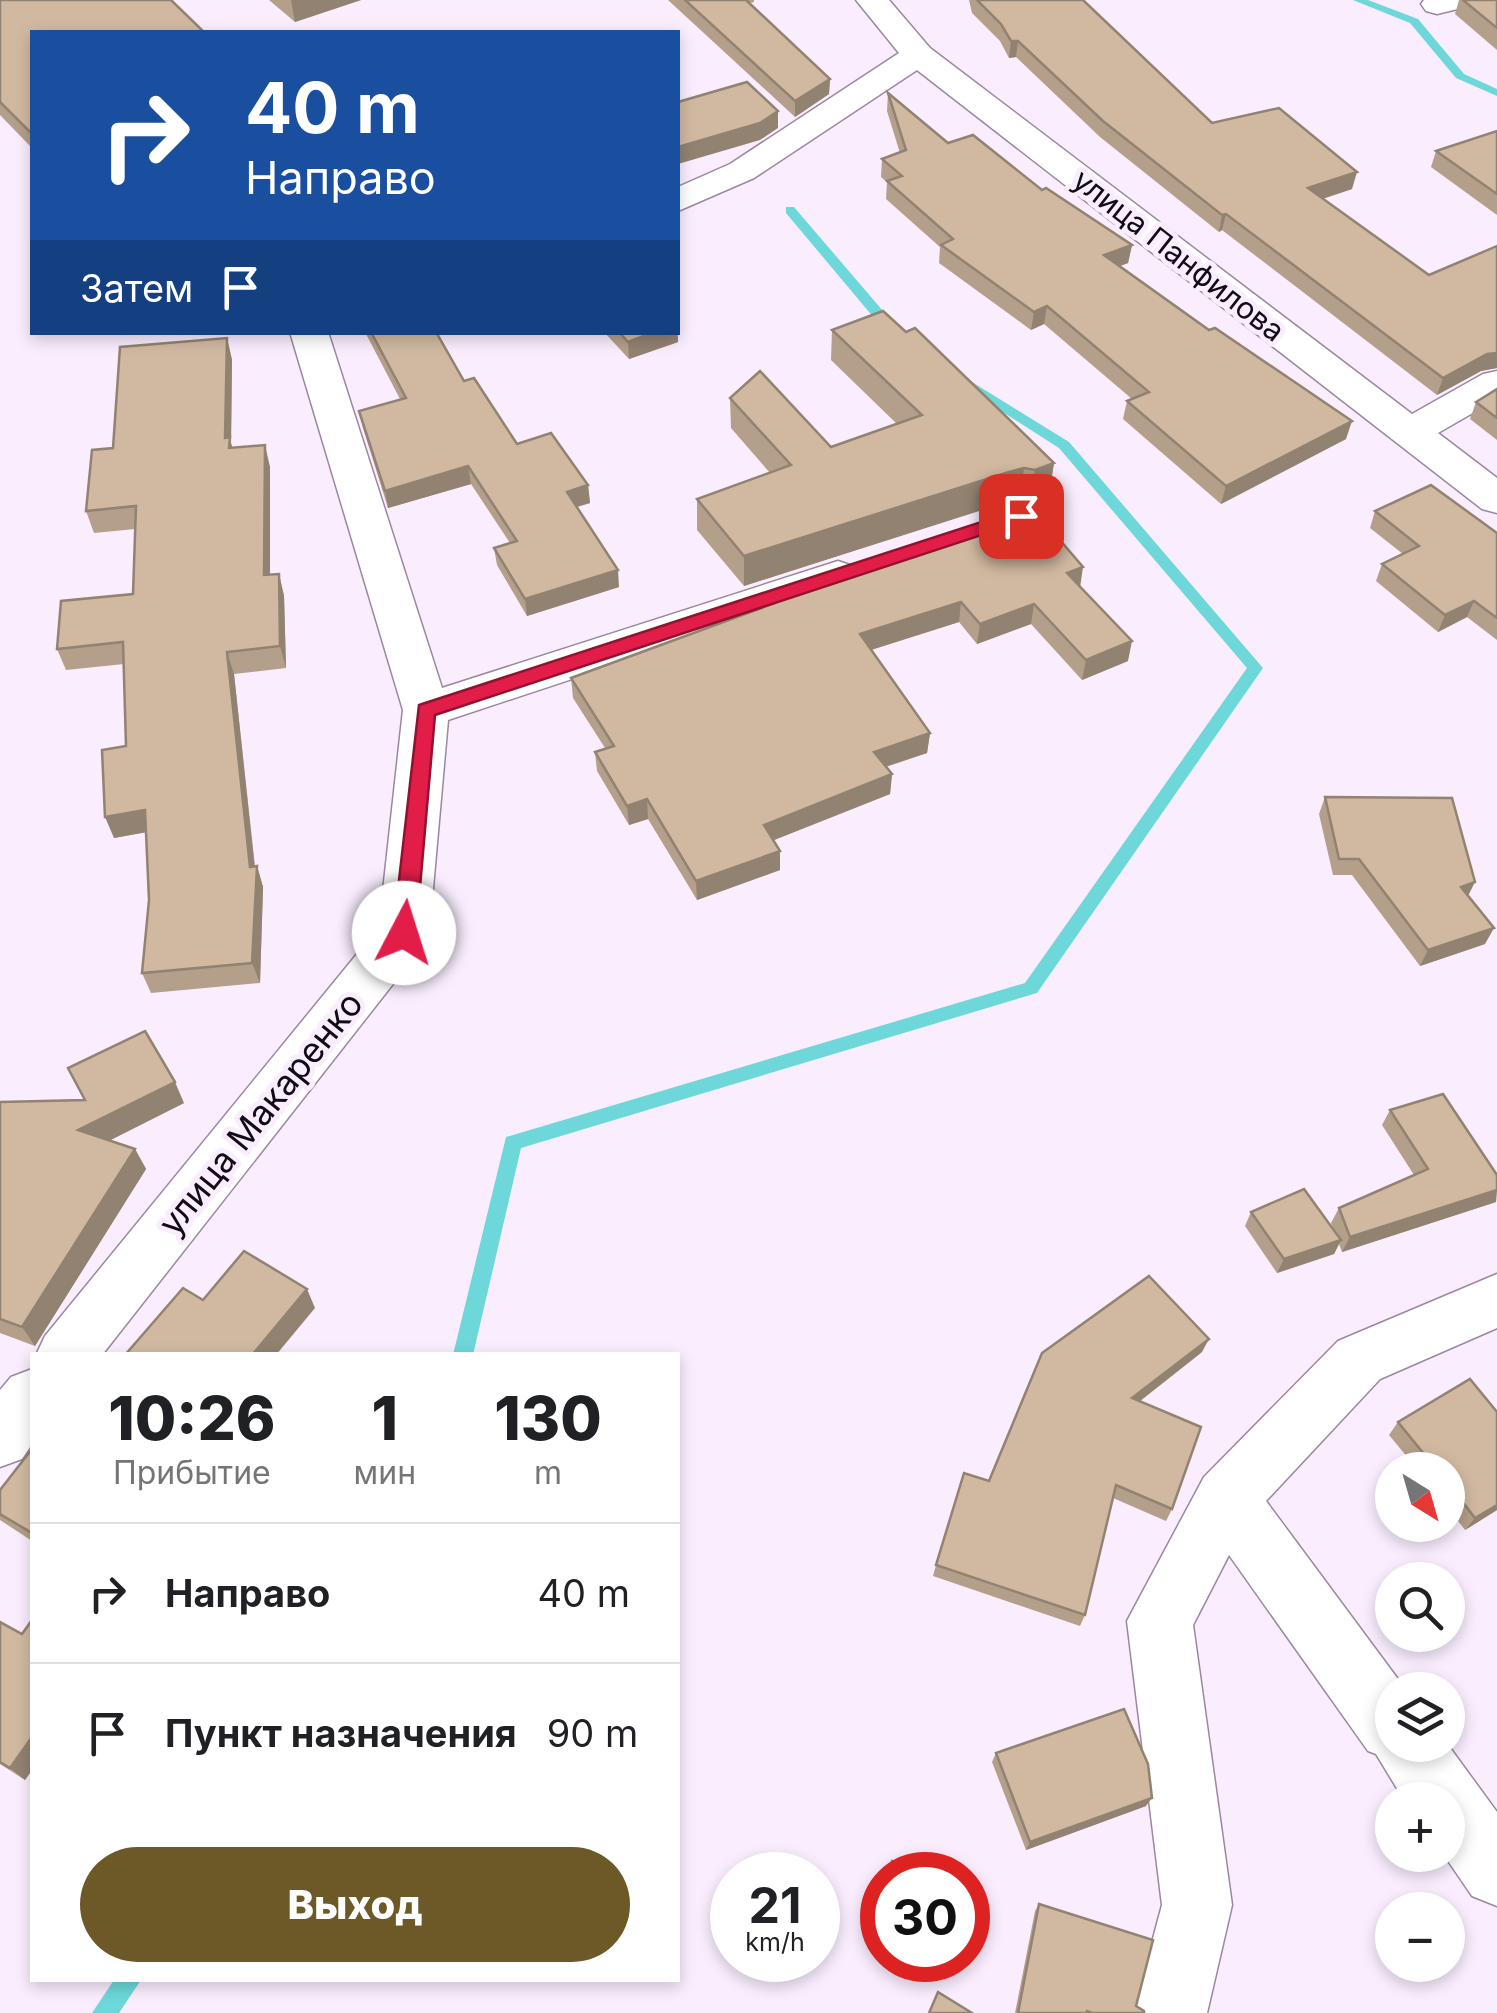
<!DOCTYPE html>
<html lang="ru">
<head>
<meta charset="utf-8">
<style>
  body { margin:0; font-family:Inter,sans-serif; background:#f6f6f6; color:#202124; height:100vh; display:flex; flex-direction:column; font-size:38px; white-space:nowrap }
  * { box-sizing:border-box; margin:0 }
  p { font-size:32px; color:#757577 }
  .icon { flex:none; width:55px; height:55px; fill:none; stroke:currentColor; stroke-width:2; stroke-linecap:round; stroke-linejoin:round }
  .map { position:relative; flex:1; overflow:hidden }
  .details { position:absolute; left:30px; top:1352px; width:650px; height:630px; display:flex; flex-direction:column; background:#fff; border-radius:0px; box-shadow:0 5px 15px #0003 }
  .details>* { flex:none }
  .banner { position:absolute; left:30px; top:30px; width:650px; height:305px; border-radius:0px; box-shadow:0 5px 15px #0003; background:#1a4fa0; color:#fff; overflow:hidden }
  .needle { width:65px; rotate:143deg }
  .tools { position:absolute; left:1375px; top:1452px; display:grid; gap:20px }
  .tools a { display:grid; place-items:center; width:90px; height:90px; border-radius:50%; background:#fff; box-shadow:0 5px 15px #0003; font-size:50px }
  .speed { position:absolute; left:710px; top:1852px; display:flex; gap:20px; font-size:50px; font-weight:700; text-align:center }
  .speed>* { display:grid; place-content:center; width:130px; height:130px; border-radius:50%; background:#fff; box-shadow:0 5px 15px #0003; line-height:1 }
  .speed small { font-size:25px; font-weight:400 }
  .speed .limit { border:15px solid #d22; background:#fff; color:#111 }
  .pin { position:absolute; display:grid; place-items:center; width:85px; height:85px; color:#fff; margin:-42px; border-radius:20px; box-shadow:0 5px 15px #0006 }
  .me { position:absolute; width:110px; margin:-55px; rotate:5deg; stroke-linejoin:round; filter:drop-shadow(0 0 8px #0008) }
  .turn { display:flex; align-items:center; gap:35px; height:210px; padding:0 50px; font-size:45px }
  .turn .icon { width:130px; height:130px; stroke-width:2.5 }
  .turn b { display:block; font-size:70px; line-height:85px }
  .then { display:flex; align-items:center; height:95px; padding:0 50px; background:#0003; gap:20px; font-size:38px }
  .eta { display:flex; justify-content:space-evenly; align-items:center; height:170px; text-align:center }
  .eta b { font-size:60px; font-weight:800; line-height:70px }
  .cta { display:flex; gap:20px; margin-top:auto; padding:20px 50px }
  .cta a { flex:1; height:115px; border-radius:60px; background:#6c5927; color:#fff; font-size:40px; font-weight:800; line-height:115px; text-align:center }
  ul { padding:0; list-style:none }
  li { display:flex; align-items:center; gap:30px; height:140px; padding:0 50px; border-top:2px solid #e0e0e0 }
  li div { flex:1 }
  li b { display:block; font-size:38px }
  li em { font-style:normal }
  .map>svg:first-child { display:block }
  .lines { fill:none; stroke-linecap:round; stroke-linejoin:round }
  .stream { fill:#6dd7da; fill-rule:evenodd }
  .minor-casing { stroke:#9a88a2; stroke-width:3 }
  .minor { fill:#fff; fill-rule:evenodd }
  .wall { fill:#b49f8a }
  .shaded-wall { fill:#928271 }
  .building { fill:#d1b9a1; stroke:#928271; stroke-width:2.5 }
  .route { fill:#e11d48; stroke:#92132f; stroke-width:2.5 }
  .labels { text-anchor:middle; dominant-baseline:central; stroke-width:10; stroke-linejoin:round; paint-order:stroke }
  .far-street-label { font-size:30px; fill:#120c15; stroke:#f9edfe }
  .street-label { font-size:35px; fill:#120c15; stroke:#f9edfe }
</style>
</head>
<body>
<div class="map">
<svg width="1497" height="2013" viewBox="0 0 1497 2013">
  <rect width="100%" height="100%" fill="#f9edfe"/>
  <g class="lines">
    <g class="stream">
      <path d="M1353 0H1368L1418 19 1464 74 1497 89V96L1456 78 1410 23Z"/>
      <path d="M786 207H794L895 325V331H885L786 213Z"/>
      <path d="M964 377 1069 442 1263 668 1037 993 521 1148 473 1355H453L506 1137 1025 983 1247 668 1059 448 959 384 957 381Z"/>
      <path d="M114 1980H141L119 2013H92Z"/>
    </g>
    <defs>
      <g id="minor">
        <path d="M856 0H889L930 48 1412 414 1483 374 1497 371V399L1438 433 1497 478V513L1482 509 917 70 754 178 678 211V187L730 164 899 53Z"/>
        <path d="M1424 0H1471L1466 7 1437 14 1426 11 1421 4Z"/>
        <path d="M290 332H328L442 688 838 561 853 566 860 576 853 586 448 720 429 933 422 947 102 1355H36L45 1336 379 927 403 710Z"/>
        <path d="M1497 1274V1328L1380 1379 1266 1501 1406 1690H1392V1745H1448L1497 1812V1906L1472 1896 1444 1855H1448V1800H1404L1376 1754 1368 1751 1229 1555 1193 1625 1232 1905 1207 2013H1133L1162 1905 1127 1621 1204 1477 1338 1341Z"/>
        <path d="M32 1369V1444L22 1459 0 1467V1390L11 1377Z"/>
      </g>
    </defs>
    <use href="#minor" class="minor-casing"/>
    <use href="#minor" class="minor"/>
  </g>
  <g class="wall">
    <path d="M0 0 32 32V148L0 115Z"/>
    <path d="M269 0H361L295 22Z"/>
    <path d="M668 0H754V2L750 3 830 79 829 94 795 117Z"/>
    <path d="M969 0H1083L1212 123 1352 189 1322 199 1429 275 1497 246V368L1481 371 1437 395 1222 230 1219 232 1100 137 1016 57 1009 58 1000 41 972 13Z"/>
    <path d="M1459 0H1497V50L1455 14Z"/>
    <path d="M888 93 948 143 1042 190 1132 245 1128 263 1120 266 1346 439 1221 504 1123 419 1127 401 1132 399 1044 324 1031 330 939 263 940 247 886 199 887 182 881 177 882 159 900 153 887 111Z"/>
    <path d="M1497 131V215L1431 167 1436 151Z"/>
    <path d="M832 330 1054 463 1049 494 1031 501 1020 498 1005 502 744 586 697 530V499L770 473 731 428 730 398 831 447 897 424 831 360Z"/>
    <path d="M365 332H436L464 381 517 444 588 485 590 503 577 507 619 587 527 616 497 565 494 548 510 543 471 484 388 508 363 428 359 411 400 399Z"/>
    <path d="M604 332H678V342L629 359Z"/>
    <path d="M227 338 232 360 231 443 232 447 270 467V575L279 574 284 596 286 668 234 674 255 866H257L263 887 260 983 151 993 142 973 149 900 146 832 114 838 126 746 124 664 66 670 57 649 133 594 135 529 94 533 86 511 113 448Z"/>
    <path d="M1497 389V440L1470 419 1476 402Z"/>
    <path d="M1375 511 1497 533V640L1467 617 1438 632 1376 581 1382 564 1403 554 1370 528Z"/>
    <path d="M1080 586 1128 661 1082 680 1031 624 977 644 959 622 871 650 930 733 927 753 886 767 892 774 890 794 774 840 780 870 697 900 648 819 629 825 597 771 595 752 605 748 573 698 571 678 770 605 771 598Z"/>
    <path d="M1325 797 1485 944 1420 966 1352 875H1333L1319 814Z"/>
    <path d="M0 1102 184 1103 110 1140 135 1149 146 1169 35 1346 0 1333Z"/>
    <path d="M1390 1110 1497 1175 1496 1202 1342 1252 1339 1244 1334 1254 1277 1273 1245 1226 1251 1212 1334 1230 1331 1223 1339 1208 1414 1175 1382 1125Z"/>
    <path d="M1202 1352 1139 1402 1172 1509 1166 1521 1113 1498 1085 1615 1080 1626 933 1576 936 1565 989 1481Z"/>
    <path d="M1497 1412V1510L1465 1530 1448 1508V1470H1418L1389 1435 1398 1422Z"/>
    <path d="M32 1449V1541L0 1520V1490Z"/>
    <path d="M32 1620V1770L25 1780 0 1764V1622L22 1634Z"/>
    <path d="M996 1753 1146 1806 1026 1850 992 1762Z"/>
    <path d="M882 1896V1951L869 1946Z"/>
    <path d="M1039 1904 1136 2006 1144 2013H1015L1035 1911Z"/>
    <path d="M907 1960H926L924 1966Z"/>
  </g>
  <g class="shaded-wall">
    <path d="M291 0H361L295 22Z"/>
    <path d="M1011 41H1018L1016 57 1009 58Z"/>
    <path d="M830 79 829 94 795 117V101Z"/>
    <path d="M778 111V128L760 140 678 164V147Z"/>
    <path d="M1357 172 1352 189 1304 205 1308 188Z"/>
    <path d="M1226 214 1222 230 1219 232 1222 215Z"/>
    <path d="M1132 245 1128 263 1101 273 1104 255Z"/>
    <path d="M1047 306 1044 324 1031 330 1034 312Z"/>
    <path d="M678 327V342L629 359 628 342 654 332H678Z"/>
    <path d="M227 338 232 360 231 443 236 459 225 438Z"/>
    <path d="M1497 353V368L1481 371 1437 395 1443 378 1487 354Z"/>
    <path d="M1352 421 1346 439 1221 504 1226 486Z"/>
    <path d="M265 445 270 467V597L264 575Z"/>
    <path d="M1054 463 1049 494 1031 501 1035 470Z"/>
    <path d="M468 466 471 484 388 508 385 491Z"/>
    <path d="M1024 468 1020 498 744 586V556Z"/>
    <path d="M588 485 590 503 569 509 567 492Z"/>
    <path d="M1083 567 1080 588 1067 573Z"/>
    <path d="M618 570 619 587 527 616 525 599Z"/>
    <path d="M279 574 284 596 286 668 280 646Z"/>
    <path d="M1474 601 1467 617 1438 632 1445 615Z"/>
    <path d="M961 602 959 622 858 654 860 634Z"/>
    <path d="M1034 604 1031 624 977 644 980 624Z"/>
    <path d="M1132 641 1128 661 1082 680 1086 660Z"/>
    <path d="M227 652 234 674 256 880 257 866 263 887 260 983 252 963 250 867Z"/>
    <path d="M930 733 927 753 872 771 874 752Z"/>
    <path d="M892 774 890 794 764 844V825Z"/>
    <path d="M647 799 648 819 629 825 627 806Z"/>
    <path d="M145 810 153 831 114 838 105 817Z"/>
    <path d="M780 851V870L697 900 696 881Z"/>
    <path d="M1475 882 1467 898 1461 887Z"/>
    <path d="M1494 928 1485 944 1420 966 1428 950Z"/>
    <path d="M175 1082 184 1103 89 1151 78 1130Z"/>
    <path d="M135 1149 146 1169 35 1346 22 1327Z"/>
    <path d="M1497 1190 1496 1202 1342 1252 1350 1237Z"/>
    <path d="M1341 1240 1334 1254 1277 1273 1284 1259Z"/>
    <path d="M307 1289 315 1308 276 1355H252Z"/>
    <path d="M1209 1339 1202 1352 1127 1411 1132 1398Z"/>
    <path d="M1497 1505V1510L1465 1530 1475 1518Z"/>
    <path d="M32 1737V1770L25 1780 10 1768Z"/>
    <path d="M1152 1798 1146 1806 1026 1850 1030 1842Z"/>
  </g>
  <g class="building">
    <path d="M0 0H171L204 32H32V134L0 102Z"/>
    <path d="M685 0H746L830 79 795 101Z"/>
    <path d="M977 0H1083L1212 123 1279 108 1357 172 1308 188 1429 275 1497 246V353L1487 354 1443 378 1226 214 1222 215 1103 121 1018 41H1011L1001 24Z"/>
    <path d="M1463 0H1497V28Z"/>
    <path d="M747 82 778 111 760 123 678 147V102Z"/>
    <path d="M888 93 948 143 973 135 1042 190 1046 188 1132 245 1104 255 1209 330 1215 328 1352 421 1226 486 1127 401 1149 392 1047 306 1034 312 941 245 953 239 887 181 902 176 882 159 906 150Z"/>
    <path d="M1497 131V194L1436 151Z"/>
    <path d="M883 311 906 332 915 328 1054 463 1035 470 1024 468 1009 472 744 556 697 499 791 465 730 398 760 371 831 447 922 415 832 330Z"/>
    <path d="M371 332H436L464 381 474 378 517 444 551 433 588 485 567 492 618 570 525 599 494 548 517 541 468 466 385 491 359 411 406 398Z"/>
    <path d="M619 332H654L628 342Z"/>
    <path d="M227 338 225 438 230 437 229 448 265 445 264 575 279 574 280 646 227 652 250 867 257 866 252 963 142 973 149 900 145 810 105 817 102 750 126 746 123 642 57 649 61 601 133 594 136 506 86 511 92 450 113 448 120 347Z"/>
    <path d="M1497 389V418L1476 402Z"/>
    <path d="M1431 485 1497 533V618L1474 601 1445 615 1382 564 1419 546 1375 511Z"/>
    <path d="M1035 511 1083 567 1067 573 1132 641 1086 660 1034 604 980 624 961 602 860 634 930 733 874 752 892 774 764 825 780 851 696 881 647 799 627 806 595 752 614 746 571 678 775 603 771 598Z"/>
    <path d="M1325 797 1452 798 1475 882 1461 887 1494 928 1428 950 1359 859H1339Z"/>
    <path d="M145 1031 175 1082 78 1130 135 1149 22 1327 0 1319V1102L85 1100 68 1068Z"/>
    <path d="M1443 1094 1497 1175V1190L1350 1237 1339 1208 1428 1169 1390 1110Z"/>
    <path d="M1304 1189 1341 1240 1284 1259 1251 1212Z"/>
    <path d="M244 1251 307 1289 252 1355H125L183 1288 203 1300Z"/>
    <path d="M1149 1276 1209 1339 1132 1398 1201 1427 1172 1509 1116 1485 1085 1615 936 1565 964 1473 989 1481 1042 1353Z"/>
    <path d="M1470 1379 1497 1412V1505L1475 1518 1448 1483V1470H1437L1398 1422Z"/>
    <path d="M32 1449V1533L0 1514V1490Z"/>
    <path d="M32 1620V1737L10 1768 0 1762V1622L22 1634Z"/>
    <path d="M1124 1709 1148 1764 1152 1798 1030 1842 996 1753Z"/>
    <path d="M892 1861 935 1875H888Z"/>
    <path d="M882 1896V1948L870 1943Z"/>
    <path d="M1039 1904 1153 1940 1136 2006 1144 2011V2013H1092L1087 2011 1086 2013H1018Z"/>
    <path d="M938 1992 972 2013H929Z"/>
  </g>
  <path class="route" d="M1021 509 1027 511V520L435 715 416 933 404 942 397 939 393 933 419 705Z"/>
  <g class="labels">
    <g class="far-street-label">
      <text transform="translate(1179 255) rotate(38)">улица Панфилова</text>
    </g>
    <g class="street-label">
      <text transform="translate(260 1113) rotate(-51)">улица Макаренко</text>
    </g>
  </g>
</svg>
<div class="tools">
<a><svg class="needle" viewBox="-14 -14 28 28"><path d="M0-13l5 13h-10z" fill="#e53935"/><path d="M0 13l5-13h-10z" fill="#757577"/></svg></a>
<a><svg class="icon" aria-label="search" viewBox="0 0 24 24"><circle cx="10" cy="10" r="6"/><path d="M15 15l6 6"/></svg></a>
<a><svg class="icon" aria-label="layers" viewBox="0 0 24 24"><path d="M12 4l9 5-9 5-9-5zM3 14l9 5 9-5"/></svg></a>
<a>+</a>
<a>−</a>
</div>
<div class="speed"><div>21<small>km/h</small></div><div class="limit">30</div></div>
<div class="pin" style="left:1021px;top:516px;background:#d93025"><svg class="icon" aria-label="arrive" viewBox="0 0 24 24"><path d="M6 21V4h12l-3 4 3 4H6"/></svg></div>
<svg class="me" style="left:404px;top:933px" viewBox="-20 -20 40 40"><circle r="19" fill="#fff"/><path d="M0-13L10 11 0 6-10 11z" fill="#e11d48"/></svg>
<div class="banner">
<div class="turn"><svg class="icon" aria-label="right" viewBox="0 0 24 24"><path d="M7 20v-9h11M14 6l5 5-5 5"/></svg><div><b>40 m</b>Направо</div></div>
<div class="then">Затем<svg class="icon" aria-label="arrive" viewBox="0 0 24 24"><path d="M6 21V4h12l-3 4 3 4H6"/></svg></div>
</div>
<section class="details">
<div class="eta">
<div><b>10:26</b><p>Прибытие</p></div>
<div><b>1</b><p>мин</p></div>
<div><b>130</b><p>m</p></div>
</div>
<ul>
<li><svg class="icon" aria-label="right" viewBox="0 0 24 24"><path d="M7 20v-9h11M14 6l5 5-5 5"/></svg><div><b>Направо</b></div><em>40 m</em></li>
<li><svg class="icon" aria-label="arrive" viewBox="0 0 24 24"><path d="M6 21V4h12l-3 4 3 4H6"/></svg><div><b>Пункт назначения</b></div><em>90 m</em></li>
</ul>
<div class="cta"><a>Выход</a></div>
</section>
</div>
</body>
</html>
